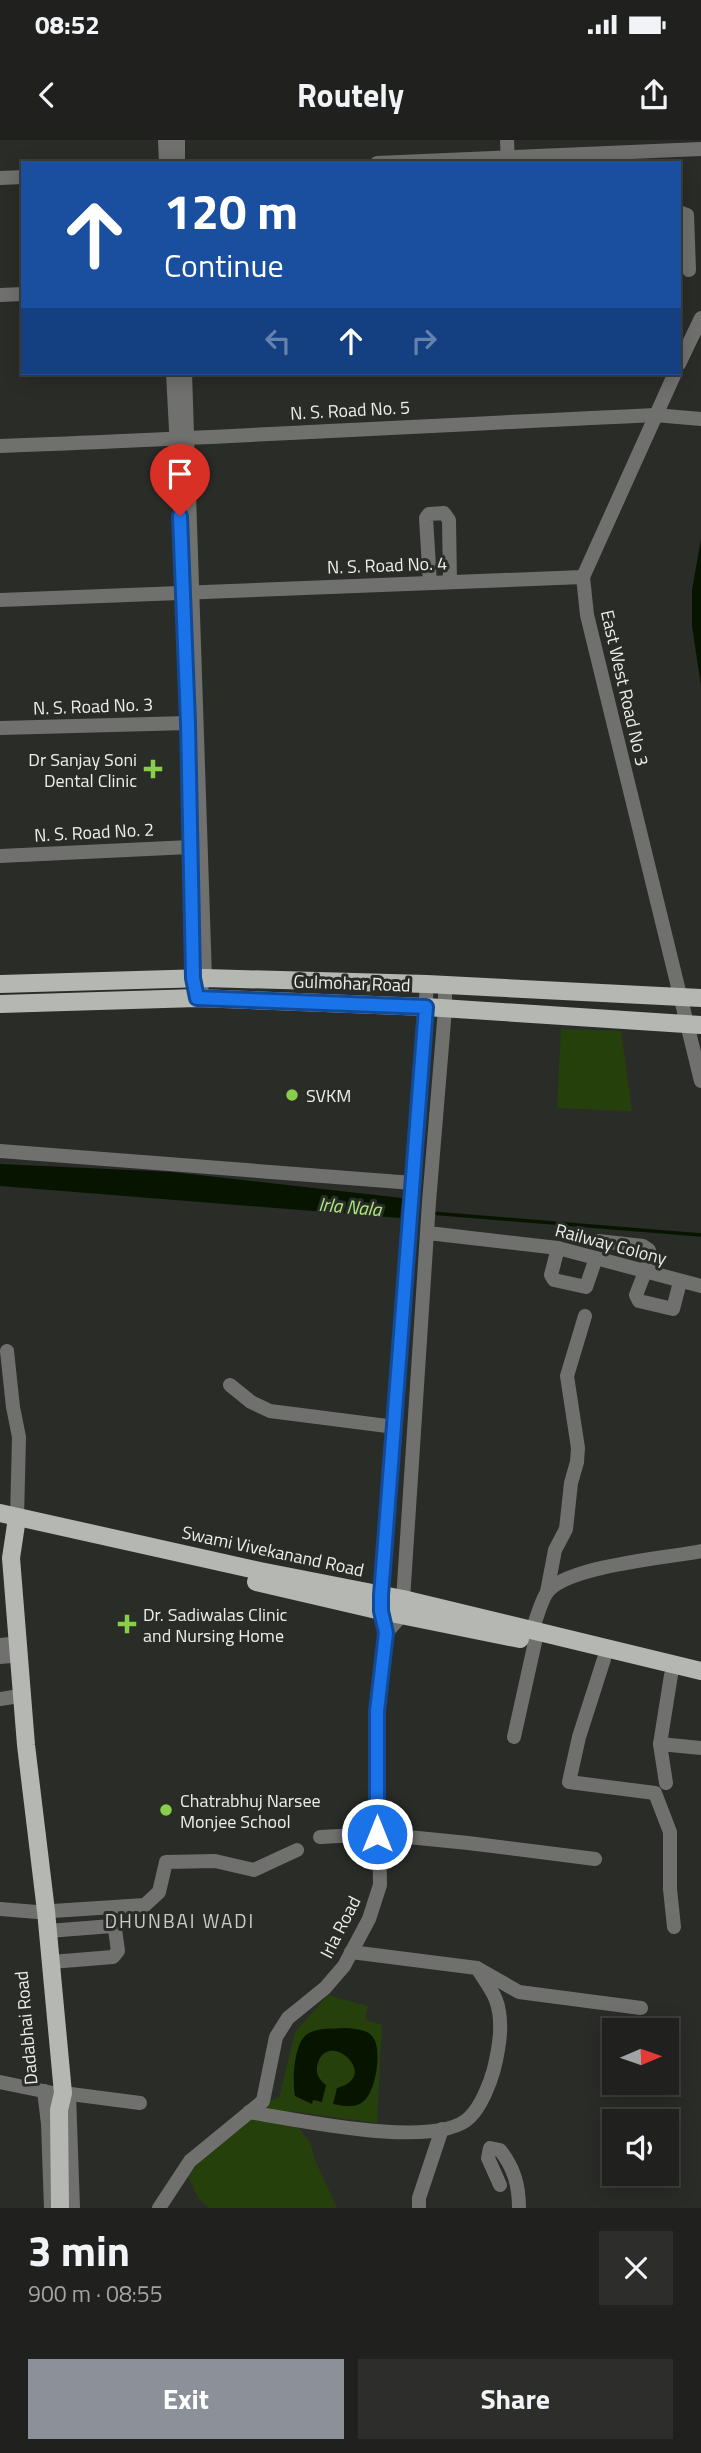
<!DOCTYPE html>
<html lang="en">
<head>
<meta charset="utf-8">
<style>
  body { margin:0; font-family:"Titillium Web",sans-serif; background:#2d2e2b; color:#f1f3f6; height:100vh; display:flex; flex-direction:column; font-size:26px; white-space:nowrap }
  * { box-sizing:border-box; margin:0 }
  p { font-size:23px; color:#a2a3a4 }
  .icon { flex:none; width:38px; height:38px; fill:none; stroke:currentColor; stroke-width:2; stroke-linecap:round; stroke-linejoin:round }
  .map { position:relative; height:2068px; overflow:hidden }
  .sheet { display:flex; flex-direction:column; background:#20211e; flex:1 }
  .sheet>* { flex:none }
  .guide { position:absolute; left:21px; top:21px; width:660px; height:214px; border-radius:0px; box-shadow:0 4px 18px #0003,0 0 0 2px #3d3e3c; background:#1a4fa0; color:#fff; overflow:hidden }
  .needle { width:46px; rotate:88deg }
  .buttons { position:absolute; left:602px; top:1878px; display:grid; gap:14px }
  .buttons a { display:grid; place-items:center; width:77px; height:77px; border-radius:0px; background:#20211e; box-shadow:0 4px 18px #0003,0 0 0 2px #3d3e3c; font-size:35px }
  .pin { position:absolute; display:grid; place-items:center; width:60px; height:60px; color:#fff; margin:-72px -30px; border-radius:50% 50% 50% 0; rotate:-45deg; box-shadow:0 0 7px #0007 }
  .pin .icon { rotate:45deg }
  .me { position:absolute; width:77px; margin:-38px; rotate:0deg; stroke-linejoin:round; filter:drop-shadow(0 0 5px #0008) }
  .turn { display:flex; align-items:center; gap:24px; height:147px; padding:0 28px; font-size:32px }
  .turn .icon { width:91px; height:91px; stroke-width:2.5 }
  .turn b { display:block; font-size:49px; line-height:60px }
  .lanes { display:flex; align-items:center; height:66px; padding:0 28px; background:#0003; justify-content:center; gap:35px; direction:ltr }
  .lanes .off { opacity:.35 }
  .round { display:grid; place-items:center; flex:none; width:74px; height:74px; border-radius:0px; background:#2d2e2b }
  .summary { display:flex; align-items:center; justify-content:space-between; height:119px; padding:0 28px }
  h1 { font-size:42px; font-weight:700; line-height:52px }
  .action { display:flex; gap:14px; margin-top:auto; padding:14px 28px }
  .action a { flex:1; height:80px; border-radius:0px; background:#8c9099; color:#fff; font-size:28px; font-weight:700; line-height:80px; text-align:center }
  .action a+a { background:#2d2e2b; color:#f1f3f6 }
  .status { display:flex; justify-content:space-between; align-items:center; height:49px; padding:0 35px; background:#20211e; direction:ltr }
  .status svg { height:19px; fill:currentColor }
  header { display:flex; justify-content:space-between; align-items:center; height:91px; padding:0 28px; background:#20211e; font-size:32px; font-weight:700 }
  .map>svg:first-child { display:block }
  .green { fill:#26400c }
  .water { fill:#071500 }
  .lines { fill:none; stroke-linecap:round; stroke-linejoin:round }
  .stream { stroke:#071500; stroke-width:3.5 }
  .minor { stroke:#70716f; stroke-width:14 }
  .major { stroke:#b4b7b2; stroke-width:18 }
  .route-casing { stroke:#114b97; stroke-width:18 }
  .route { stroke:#1a73e8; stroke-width:12 }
  .poi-dot { fill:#89ce48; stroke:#2a2c28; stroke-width:2.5 }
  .labels { text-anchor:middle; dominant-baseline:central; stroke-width:6; stroke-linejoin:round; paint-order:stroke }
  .street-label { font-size:18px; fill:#eceeeb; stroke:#2a2c28 }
  .poi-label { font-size:18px; fill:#eceeeb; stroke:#2a2c28; text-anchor:start }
  .water-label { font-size:19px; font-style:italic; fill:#ace97a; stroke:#2a2c28 }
  .neighbourhood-label { font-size:19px; letter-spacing:2px; fill:#cacdc7; stroke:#2a2c28 }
</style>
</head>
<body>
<div class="status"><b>08:52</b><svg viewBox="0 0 49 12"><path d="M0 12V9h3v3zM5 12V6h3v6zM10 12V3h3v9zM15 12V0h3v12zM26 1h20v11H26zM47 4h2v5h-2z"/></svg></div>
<header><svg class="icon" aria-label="back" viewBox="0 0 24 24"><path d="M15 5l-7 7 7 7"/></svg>Routely<svg class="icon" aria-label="share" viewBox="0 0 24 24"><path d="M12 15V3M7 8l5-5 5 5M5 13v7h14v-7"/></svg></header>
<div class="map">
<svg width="701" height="2068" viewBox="0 0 701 2068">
  <rect width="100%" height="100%" fill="#2a2c28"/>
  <g class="green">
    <path d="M561 889 621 891 632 971 557 968Z"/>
    <path d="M328 1855 368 1866 365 1880 382 1885 377 1983 290 1971 298 1987 310 2002 315 2020 337 2068H209L199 2059 188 2037 198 2024 271 1960 279 1958 295 1892Z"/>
  </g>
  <g class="water">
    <path d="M701 399V546L692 486V450Z"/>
    <path d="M0 1024 172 1032 402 1058 400 1078 0 1046Z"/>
    <path d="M346 1888C354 1889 366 1889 372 1896 383 1907 376 1950 365 1960 356 1969 345 1966 333 1964L337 1948C384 1936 324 1885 317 1927 316 1935 320 1940 326 1945L322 1962 313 1960 312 1964 295 1956C292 1942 294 1904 306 1895 317 1887 333 1889 346 1888Z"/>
  </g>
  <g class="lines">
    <path class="stream" d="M431 1073 701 1095"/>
    <g class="minor">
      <path d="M165 0 166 23"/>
      <path d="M178 0V23"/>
      <path d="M507 0 508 23"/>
      <path d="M377 23 701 9"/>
      <path d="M0 38 23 37"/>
      <path d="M679 72 687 75 689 130"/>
      <path d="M0 155 23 154"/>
      <path d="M679 224 701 178"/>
      <path d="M173 233 181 385"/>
      <path d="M185 233 205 838 197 858"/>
      <path d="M675 233 583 437 587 475 701 941"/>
      <path d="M0 306C218 298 437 285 655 275L701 279"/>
      <path d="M430 443 426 378 429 374 444 373 449 380 450 442"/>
      <path d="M0 460 583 437"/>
      <path d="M187 569 195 846"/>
      <path d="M0 588 188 583"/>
      <path d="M0 716 190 707"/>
      <path d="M0 1011 413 1043"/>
      <path d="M428 1093 558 1108 701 1146"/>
      <path d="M598 1101 643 1106 649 1110 650 1119 636 1155 639 1161 673 1169 680 1142"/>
      <path d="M558 1108 551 1135 554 1140 586 1147 596 1118"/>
      <path d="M7 1211 13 1267 19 1297 17 1378"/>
      <path d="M230 1245 251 1262 270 1271 395 1287"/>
      <path d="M547 1452 555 1410 566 1389 571 1343 577 1322 578 1308 567 1236 585 1176"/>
      <path d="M381 1464 427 844"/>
      <path d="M532 1490C537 1478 540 1464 546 1454 562 1426 668 1418 701 1411"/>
      <path d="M0 1505 10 1504"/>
      <path d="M0 1517 11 1516"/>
      <path d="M604 1519 579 1597 569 1642 655 1653 670 1692V1749L674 1787"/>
      <path d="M671 1535 660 1604 701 1608"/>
      <path d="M0 1559 13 1557"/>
      <path d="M514 1597 535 1502"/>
      <path d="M660 1604 666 1643"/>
      <path d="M320 1697 378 1694 468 1703 595 1719"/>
      <path d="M0 1769 37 1772 145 1765 159 1752 166 1722 215 1721 254 1730 297 1710"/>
      <path d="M48 1791 112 1786 115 1789 118 1811 113 1817 51 1822"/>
      <path d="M351 1812 477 1828 519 1852 641 1868"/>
      <path d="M0 1942 53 1953"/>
      <path d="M44 1951 48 1984 51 2068"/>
      <path d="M63 1953 140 1963"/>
      <path d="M69 1954 73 2068"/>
      <path d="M249 1972C294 1979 438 2011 470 1977 481 1966 490 1944 494 1929 499 1908 504 1882 496 1860 492 1849 483 1838 477 1828"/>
      <path d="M500 2045 488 2018 490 2008 500 2010C514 2028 519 2045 519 2068"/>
      <path d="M159 2068 190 2021 263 1961 276 1897 288 1878 325 1848 344 1826 369 1779 380 1745 377 1571 386 1493 402 1475 429 1062 445 869V845"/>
      <path d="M419 2068V2058L442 1989"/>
    </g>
    <g class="major">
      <path d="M0 844 205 838 427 844 701 858"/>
      <path d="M0 864 197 858 426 867 701 885"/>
      <path d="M0 1373 260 1431 403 1459 701 1531"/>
      <path d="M17 1378 11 1418 26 1605 46 1771 63 1953 59 1970 60 2068"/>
      <path d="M256 1442 381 1471 520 1499"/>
    </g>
  </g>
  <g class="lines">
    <defs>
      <path id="route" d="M180 376 188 583 193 838 197 858 426 867 381 1455V1471L386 1493 377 1571V1694"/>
    </defs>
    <use href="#route" class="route-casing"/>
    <use href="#route" class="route"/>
  </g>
  <g class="poi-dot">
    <path d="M149.5 618.5h7v7h7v7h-7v7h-7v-7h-7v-7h7z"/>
    <circle cx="292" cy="955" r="7"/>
    <path d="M123.5 1473.5h7v7h7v7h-7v7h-7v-7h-7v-7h7z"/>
    <circle cx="166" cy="1670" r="7"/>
  </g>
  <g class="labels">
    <g class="street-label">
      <text transform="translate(350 270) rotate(-3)">N. S. Road No. 5</text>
      <text transform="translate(387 425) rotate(-2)">N. S. Road No. 4</text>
      <text transform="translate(625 548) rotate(77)">East West Road No 3</text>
      <text transform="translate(93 566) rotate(-2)">N. S. Road No. 3</text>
      <text transform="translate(94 692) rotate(-3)">N. S. Road No. 2</text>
      <text transform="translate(352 843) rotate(2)">Gulmohar Road</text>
      <text transform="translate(611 1104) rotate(15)">Railway Colony</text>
      <text transform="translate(273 1411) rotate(12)">Swami Vivekanand Road</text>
      <text transform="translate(340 1787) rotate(-63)">Irla Road</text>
      <text transform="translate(26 1888) rotate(-95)">Dadabhai Road</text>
    </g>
    <g class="poi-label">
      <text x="137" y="619" text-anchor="end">Dr Sanjay Soni<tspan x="137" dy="21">Dental Clinic</tspan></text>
      <text x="306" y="955">SVKM</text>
      <text x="143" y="1474">Dr. Sadiwalas Clinic<tspan x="143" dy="21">and Nursing Home</tspan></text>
      <text x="180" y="1660">Chatrabhuj Narsee<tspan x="180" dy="21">Monjee School</tspan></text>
    </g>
    <g class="water-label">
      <text transform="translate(350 1066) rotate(5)">Irla Nala</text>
    </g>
    <g class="neighbourhood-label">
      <text x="180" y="1780">DHUNBAI WADI</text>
    </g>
  </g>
</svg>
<div class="buttons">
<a><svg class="needle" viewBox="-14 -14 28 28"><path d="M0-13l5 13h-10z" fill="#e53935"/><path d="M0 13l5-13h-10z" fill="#a2a3a4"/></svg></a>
<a><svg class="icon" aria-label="sound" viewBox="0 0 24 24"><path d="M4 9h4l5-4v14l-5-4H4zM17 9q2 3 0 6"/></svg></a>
</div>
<div class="pin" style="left:180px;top:376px;background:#d93025"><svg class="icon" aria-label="arrive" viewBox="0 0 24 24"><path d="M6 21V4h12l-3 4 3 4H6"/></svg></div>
<svg class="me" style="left:377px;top:1694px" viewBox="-20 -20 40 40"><circle r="17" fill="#1a73e8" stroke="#fff" stroke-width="3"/><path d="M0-11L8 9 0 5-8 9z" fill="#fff"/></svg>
<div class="guide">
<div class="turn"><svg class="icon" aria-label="ahead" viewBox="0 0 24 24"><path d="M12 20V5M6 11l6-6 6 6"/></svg><div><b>120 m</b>Continue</div></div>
<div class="lanes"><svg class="icon off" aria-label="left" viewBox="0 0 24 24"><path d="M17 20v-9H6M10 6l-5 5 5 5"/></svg><svg class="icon" aria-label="ahead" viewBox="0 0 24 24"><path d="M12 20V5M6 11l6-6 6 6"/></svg><svg class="icon off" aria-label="right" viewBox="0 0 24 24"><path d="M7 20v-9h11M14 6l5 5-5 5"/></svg></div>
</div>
</div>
<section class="sheet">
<div class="summary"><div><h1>3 min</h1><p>900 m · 08:55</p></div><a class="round"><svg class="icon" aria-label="close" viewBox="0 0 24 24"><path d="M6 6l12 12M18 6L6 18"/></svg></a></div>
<div class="action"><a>Exit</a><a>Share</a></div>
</section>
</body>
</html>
